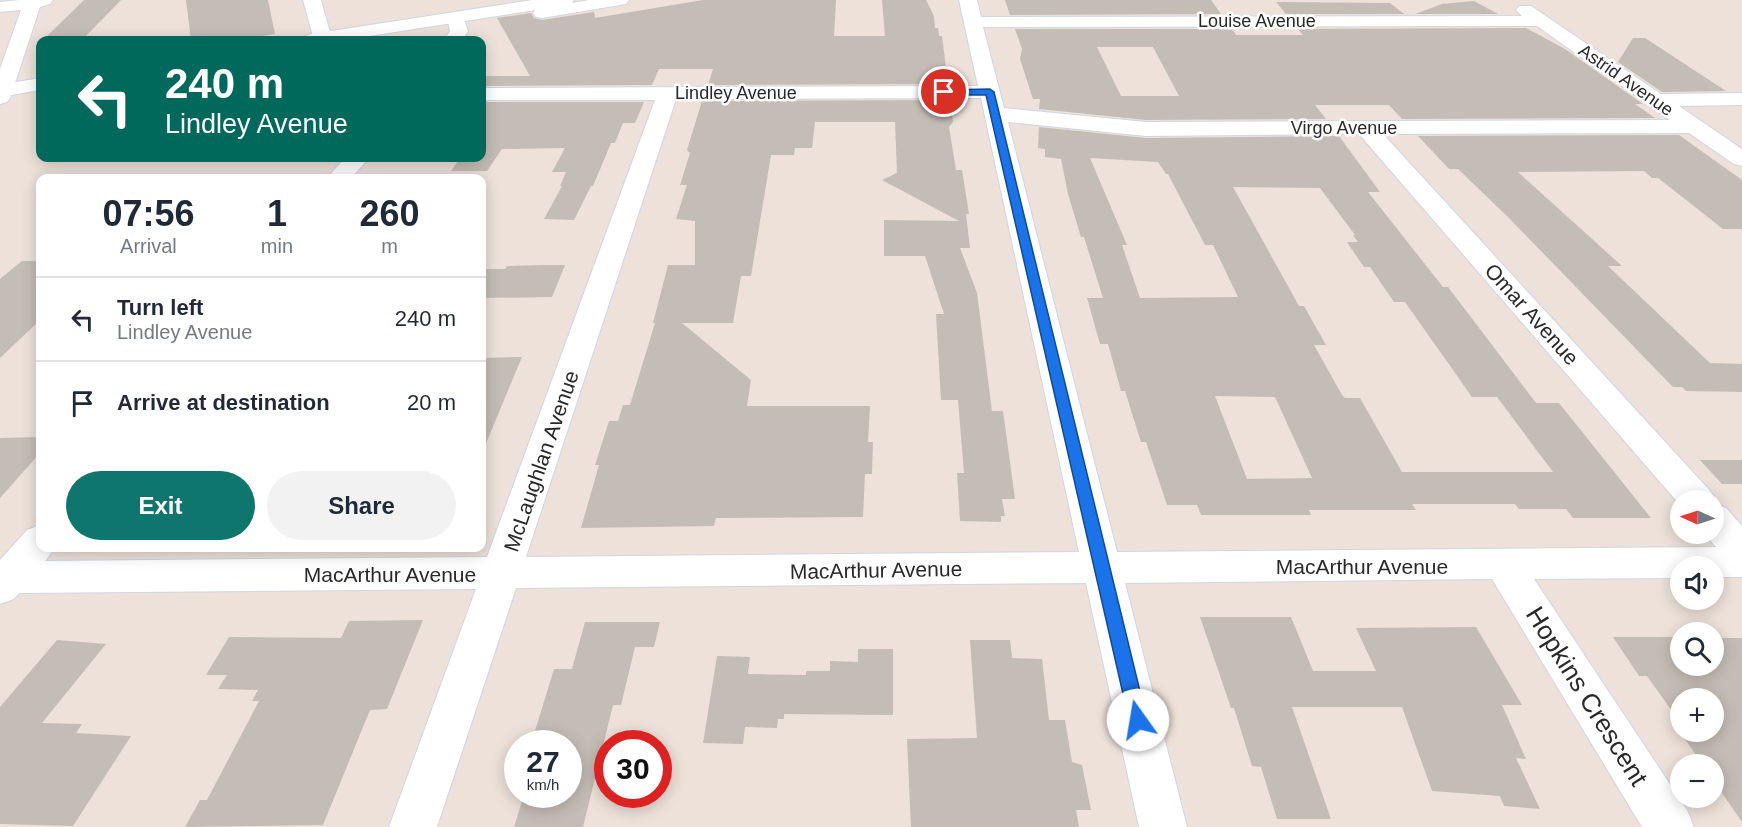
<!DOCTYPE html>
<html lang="en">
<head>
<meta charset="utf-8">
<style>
  body { margin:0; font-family:Helvetica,sans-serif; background:#f2f2f3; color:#1f2937; height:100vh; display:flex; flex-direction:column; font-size:22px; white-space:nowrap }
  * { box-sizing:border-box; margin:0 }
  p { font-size:20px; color:#747a83 }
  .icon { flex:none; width:33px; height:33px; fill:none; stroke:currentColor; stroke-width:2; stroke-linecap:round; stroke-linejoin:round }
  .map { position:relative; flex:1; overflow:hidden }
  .side { position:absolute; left:36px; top:174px; width:450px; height:378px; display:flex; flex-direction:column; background:#fff; border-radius:12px; box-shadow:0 3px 15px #0003 }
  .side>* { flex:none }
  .top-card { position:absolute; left:36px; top:36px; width:450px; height:126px; border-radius:12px; box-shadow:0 3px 15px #0003; background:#00695c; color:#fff; overflow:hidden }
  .needle { width:39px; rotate:273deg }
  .buttons { position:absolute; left:1670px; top:490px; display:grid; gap:12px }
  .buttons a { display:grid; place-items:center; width:54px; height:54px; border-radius:50%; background:#fff; box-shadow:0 3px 15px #0003; font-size:30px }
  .speed { position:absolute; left:504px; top:730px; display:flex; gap:12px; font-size:30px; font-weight:700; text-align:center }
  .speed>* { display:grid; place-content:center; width:78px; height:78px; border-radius:50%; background:#fff; box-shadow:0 3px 15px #0003; line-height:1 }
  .speed small { font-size:15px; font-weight:400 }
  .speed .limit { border:9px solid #d22; background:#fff; color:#111 }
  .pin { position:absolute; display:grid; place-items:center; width:51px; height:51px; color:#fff; margin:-26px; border:3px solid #fff; border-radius:50%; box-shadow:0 2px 6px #0007 }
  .me { position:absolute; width:66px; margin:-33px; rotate:347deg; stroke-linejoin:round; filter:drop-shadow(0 0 4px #0008) }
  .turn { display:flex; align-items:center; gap:21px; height:126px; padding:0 30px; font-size:27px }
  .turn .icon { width:78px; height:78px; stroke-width:2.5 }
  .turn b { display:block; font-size:42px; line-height:51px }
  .eta { display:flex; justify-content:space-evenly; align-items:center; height:102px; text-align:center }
  .eta b { font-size:36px; font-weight:700; line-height:42px }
  .button { display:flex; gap:12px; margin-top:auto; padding:12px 30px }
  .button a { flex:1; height:69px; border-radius:36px; background:#0f766e; color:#fff; font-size:24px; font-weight:700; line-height:69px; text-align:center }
  .button a+a { background:#f2f2f3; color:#1f2937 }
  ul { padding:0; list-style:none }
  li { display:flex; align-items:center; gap:18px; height:84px; padding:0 30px; border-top:2px solid #e0e1e3 }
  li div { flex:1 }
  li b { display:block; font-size:22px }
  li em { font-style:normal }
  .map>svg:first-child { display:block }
  .building { fill:#c4bdb5; fill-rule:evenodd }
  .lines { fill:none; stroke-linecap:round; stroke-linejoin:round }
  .street-casing { stroke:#cfd6e4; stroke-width:2 }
  .secondary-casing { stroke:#cfd6e4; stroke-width:2 }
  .street { fill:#fff; fill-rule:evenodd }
  .secondary { fill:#fff; fill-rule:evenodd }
  .route { fill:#1a73e8; stroke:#114b97; stroke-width:1.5 }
  .labels { text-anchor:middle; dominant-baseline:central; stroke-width:5; stroke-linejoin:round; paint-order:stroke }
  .far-street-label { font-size:18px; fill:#292929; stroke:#fff }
  .street-label { font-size:21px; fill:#292929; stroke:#fff }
  .near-street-label { font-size:26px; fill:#292929; stroke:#fff }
</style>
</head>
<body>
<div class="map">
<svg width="1742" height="827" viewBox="0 0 1742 827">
  <rect width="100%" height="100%" fill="#ede1d9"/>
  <g class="building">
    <path d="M84 0H121L82 40H43Z"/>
    <path d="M186 0H268L275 34 235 40H191Z"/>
    <path d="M703 0H836L834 36H885L882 0H926L934 16 935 28H938L939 36H942L948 84 708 85 713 69H659L652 85 482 86V76H530L497 18 531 13 534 18 542 20 594 12 595 18Z"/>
    <path d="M1005 0H1211L1221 14 1010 15Z"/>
    <path d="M1474 1 1498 14H1415L1442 4Z"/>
    <path d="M1276 2 1390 3 1404 14H1286Z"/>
    <path d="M1526 28 1565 49 1643 104H1635L1655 118 1402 119 1389 105H1315L1326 119 1146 120 1039 109 1040 99H1033L1020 59 1022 49 1015 29H1232L1236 35H1303L1298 29ZM1097 47H1153L1179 96H1121Z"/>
    <path d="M1633 38H1645L1726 91 1662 92 1618 62Z"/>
    <path d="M950 100 953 122 949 127 956 170H962L969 214H966L970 248H960L977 293 992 411H1003L1015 499H1002L1005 516H1001V522L960 521 957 473H964L958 400H941L936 314H944L925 256H884V220L959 221 882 180 897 173 895 122H815L812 148H795L794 155H771L751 276H741L733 323H682L751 380 747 406H870L868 442H873L872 474H865L863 517 716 518 714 526 581 528 599 465H595L609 421H618L623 405H630L655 323H653L668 265H695V221L676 219 687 185H680L690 153 687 150 702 101Z"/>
    <path d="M482 102H644L635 123H623L615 143H611L593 186H591L574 220 544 219 562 186H560L566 172H552L565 148 502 149 487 171H451L460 158H482Z"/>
    <path d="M1039 127 1146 138 1339 136 1380 192H1368L1443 287H1448L1536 403H1559L1651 518H1573L1566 509H1519L1515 504H1412L1416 510H1309L1311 515H1201L1197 505H1167L1146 442H1141L1125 391H1121L1108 344H1100L1087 298H1103L1084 237H1081L1068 194 1061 159 1045 157V149L1038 148ZM1090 158 1158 162 1166 174H1168L1205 245H1213L1238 297 1140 298 1122 245H1127ZM1233 187 1320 188 1355 235H1353L1358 242H1347L1364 267H1370L1394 302H1405L1472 397H1497L1553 472H1402L1360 398H1345L1342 395 1314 345H1326L1304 306H1299ZM1215 396 1275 397 1312 478 1247 479Z"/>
    <path d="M1679 135 1742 180V229H1723L1658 178H1652L1644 171 1518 172 1622 266H1608L1710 363 1742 364V392L1686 391 1682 387H1673L1508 217 1458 169H1449L1418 136Z"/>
    <path d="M22 261H40V320L0 358V279Z"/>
    <path d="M544 265H565L552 297 482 298V269H505L507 266Z"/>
    <path d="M522 357 482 453V358Z"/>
    <path d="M40 437V453L0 498V438Z"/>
    <path d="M1700 460H1742V484H1722Z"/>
    <path d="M1200 617H1291L1313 671H1376L1356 628 1476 627 1522 705H1502L1526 759 1516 758 1540 809 1504 806 1500 796 1432 791 1402 707H1292L1331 819H1277L1261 767 1252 766 1234 708H1231Z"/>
    <path d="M423 620 387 709 370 710 323 825 185 827 200 800H207L259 701H252L258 690 218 689 227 675H206L229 637 341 638 349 621Z"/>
    <path d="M585 622H660L654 647H635L621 705H613L583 827H514L524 795H568V744H531L554 669H572Z"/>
    <path d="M1613 637H1680V666H1713V638H1742V822L1713 780V765H1703L1680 732H1713V699H1680V722L1647 676H1639Z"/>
    <path d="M57 640 106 644 42 723 82 724 76 733 131 736 73 826 0 824V707Z"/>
    <path d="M970 640H1010L1012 658 1042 659 1049 720H1065L1072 762 1082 765 1091 810H1076L1079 827H911L907 739 977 738Z"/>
    <path d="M858 649H893V715L784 714V719H778L777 728 745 727 743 744 703 743 717 656 750 657 748 674 806 675V671H830V661L858 662Z"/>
  </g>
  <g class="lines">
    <defs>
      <g id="street">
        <path d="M19 0H53L50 4 40 7 10 98 7 102 0 104V69L21 10 0 12V2Z"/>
        <path d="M303 0H321L332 40H314Z"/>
        <path d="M959 0H977L981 17 1522 16 1516 10 1519 6H1531L1661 94 1742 93V105L1679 106 1742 149V166L1734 164 1689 133 1383 134 1711 492 1716 501 1714 504 1726 508 1742 526V577H1713V567H1680V578L1534 579 1687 810 1694 827H1642L1492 579 1125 583 1187 827H1139L1086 583 516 588 437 827H389L476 589 19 593 14 599 0 604V560L27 530 40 525V548H55L45 561 487 557 655 100H482V88L978 86ZM1537 26 1670 120 1146 122 1004 108 983 27ZM981 98 1079 552 526 557 676 99ZM1008 122 1146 136 1359 134 1680 505V501H1713V534H1705L1716 547 1117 552Z"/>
        <path d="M456 13 462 14 468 31 462 40H444L450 31 447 18 450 14Z"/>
        <path d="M345 158H369L351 178H327Z"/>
      </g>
      <g id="secondary">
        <path d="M532 0H574L572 3 589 0H629L626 4 542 18 536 17 533 13 535 10 344 40H303L305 36 312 34Z"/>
        <path d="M40 78V90L0 97V85Z"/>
      </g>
    </defs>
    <use href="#street" class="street-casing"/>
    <use href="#secondary" class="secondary-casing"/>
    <use href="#street" class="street"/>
    <use href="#secondary" class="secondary"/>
  </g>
  <path class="route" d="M990 89 994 92 1147 720 1145 726 1138 729 1131 726 1129 720 986 95H944L939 92 944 90Z"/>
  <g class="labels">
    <g class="far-street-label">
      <text x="1257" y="21">Louise Avenue</text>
      <text transform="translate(1626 80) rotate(35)">Astrid Avenue</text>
      <text x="736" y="93">Lindley Avenue</text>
      <text x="1344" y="128">Virgo Avenue</text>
    </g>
    <g class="street-label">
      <text transform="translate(1532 314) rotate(48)">Omar Avenue</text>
      <text transform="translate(541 461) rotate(-71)">McLaughlan Avenue</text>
      <text x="1362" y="566">MacArthur Avenue</text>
      <text transform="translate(876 570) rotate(-1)">MacArthur Avenue</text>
      <text x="390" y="574">MacArthur Avenue</text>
    </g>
    <g class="near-street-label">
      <text transform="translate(1587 696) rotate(58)">Hopkins Crescent</text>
    </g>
  </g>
</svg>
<div class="buttons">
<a><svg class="needle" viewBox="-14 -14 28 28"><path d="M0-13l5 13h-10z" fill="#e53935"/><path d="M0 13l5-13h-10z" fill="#747a83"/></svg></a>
<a><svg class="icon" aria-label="sound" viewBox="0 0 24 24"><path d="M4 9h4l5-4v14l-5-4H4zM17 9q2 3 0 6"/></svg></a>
<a><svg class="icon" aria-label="search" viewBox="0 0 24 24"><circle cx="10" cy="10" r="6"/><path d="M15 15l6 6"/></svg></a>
<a>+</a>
<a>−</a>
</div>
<div class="speed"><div>27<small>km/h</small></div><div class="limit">30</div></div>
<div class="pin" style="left:944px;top:92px;background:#d93025"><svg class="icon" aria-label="arrive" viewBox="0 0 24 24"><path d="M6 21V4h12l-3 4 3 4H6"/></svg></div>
<svg class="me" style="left:1138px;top:720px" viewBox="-20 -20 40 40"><circle r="19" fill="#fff"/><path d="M0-13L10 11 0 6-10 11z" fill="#1a73e8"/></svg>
<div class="top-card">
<div class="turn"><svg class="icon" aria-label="left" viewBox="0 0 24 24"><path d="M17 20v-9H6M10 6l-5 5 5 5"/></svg><div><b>240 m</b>Lindley Avenue</div></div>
</div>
<section class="side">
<div class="eta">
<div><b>07:56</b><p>Arrival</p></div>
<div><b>1</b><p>min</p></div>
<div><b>260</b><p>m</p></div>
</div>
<ul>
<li><svg class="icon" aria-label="left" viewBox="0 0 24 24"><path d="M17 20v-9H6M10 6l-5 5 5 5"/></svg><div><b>Turn left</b><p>Lindley Avenue</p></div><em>240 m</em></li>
<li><svg class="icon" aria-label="arrive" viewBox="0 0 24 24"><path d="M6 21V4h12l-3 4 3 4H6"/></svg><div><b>Arrive at destination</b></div><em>20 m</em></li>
</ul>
<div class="button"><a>Exit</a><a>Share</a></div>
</section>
</div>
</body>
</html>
